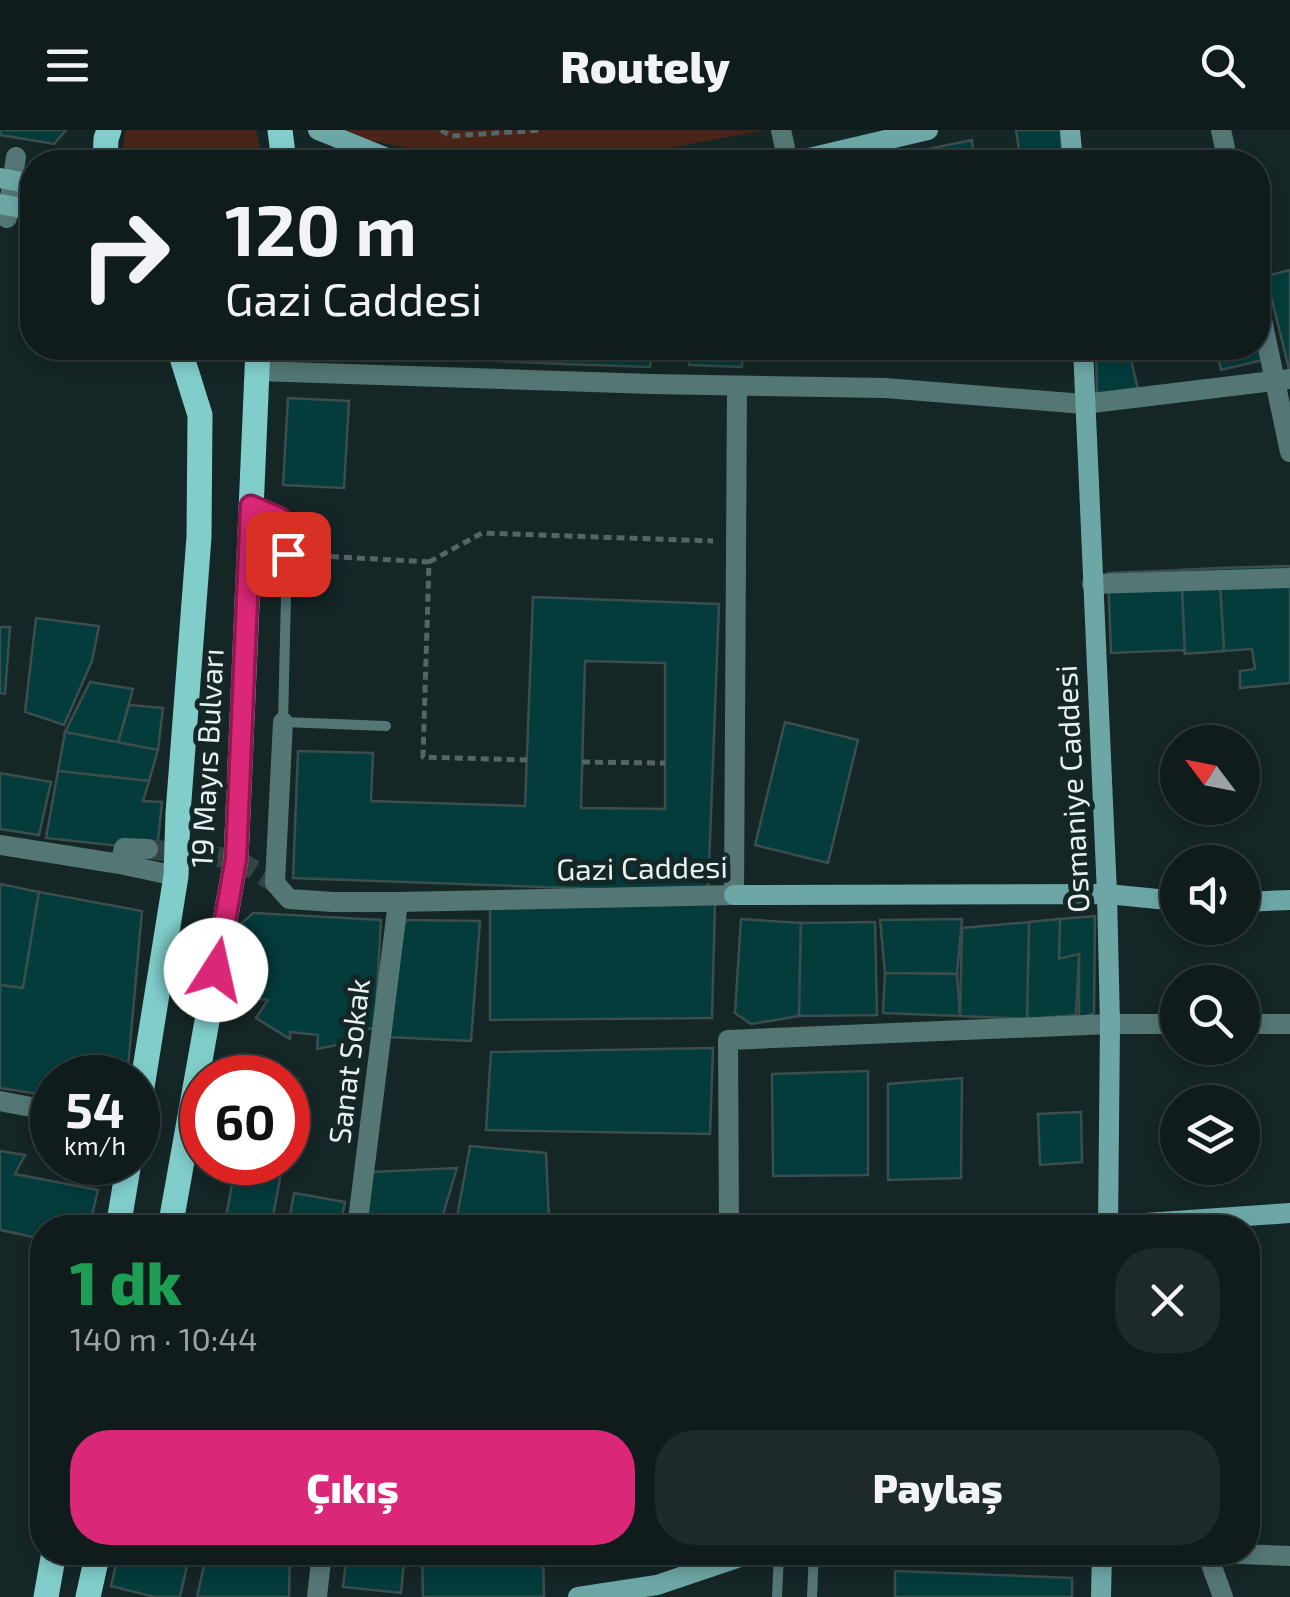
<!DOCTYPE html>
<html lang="tr">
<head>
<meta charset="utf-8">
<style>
  body { margin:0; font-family:"Exo 2",sans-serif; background:#1e2929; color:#f1f3f6; height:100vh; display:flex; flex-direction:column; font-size:38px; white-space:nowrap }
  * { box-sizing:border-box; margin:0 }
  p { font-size:32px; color:#9ca1a3 }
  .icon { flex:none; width:55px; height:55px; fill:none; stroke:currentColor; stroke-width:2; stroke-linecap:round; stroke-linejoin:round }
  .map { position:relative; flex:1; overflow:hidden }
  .details { position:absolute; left:30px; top:1085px; width:1230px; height:350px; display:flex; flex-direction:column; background:#101c1c; border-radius:40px; box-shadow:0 5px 15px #0003,0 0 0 2px #303a3b }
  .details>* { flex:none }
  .guide { position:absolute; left:20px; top:20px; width:1250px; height:210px; border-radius:40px; box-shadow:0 5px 15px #0003,0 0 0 2px #303a3b; background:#101c1c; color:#f1f3f6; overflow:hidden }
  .needle { width:65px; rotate:302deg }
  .controls { position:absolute; left:1160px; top:595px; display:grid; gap:20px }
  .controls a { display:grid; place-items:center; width:100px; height:100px; border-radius:50%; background:#101c1c; box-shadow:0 5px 15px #0003,0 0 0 2px #303a3b; font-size:50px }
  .speed { position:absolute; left:30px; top:925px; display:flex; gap:20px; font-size:50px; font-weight:700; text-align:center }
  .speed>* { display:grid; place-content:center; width:130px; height:130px; border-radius:50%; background:#101c1c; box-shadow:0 5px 15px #0003,0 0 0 2px #303a3b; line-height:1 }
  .speed small { font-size:25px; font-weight:400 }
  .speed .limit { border:15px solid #d22; background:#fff; color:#111 }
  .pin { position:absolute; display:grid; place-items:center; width:85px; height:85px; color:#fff; margin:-42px; border-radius:20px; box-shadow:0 5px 15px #0006 }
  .me { position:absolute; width:110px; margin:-55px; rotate:10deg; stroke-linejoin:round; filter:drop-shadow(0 0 8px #0008) }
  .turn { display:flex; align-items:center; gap:35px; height:210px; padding:0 40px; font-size:45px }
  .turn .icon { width:130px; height:130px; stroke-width:2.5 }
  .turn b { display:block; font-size:70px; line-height:85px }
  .round { display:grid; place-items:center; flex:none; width:105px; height:105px; border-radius:40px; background:#1e2929 }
  .summary { display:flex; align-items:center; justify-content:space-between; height:170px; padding:0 40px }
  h1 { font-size:60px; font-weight:800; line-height:75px; color:#1e9e55 }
  .primary-button { display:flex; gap:20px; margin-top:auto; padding:20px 40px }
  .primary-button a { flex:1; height:115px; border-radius:40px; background:#db2777; color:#fff; font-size:40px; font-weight:800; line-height:115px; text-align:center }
  .primary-button a+a { background:#1e2929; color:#f1f3f6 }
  header { display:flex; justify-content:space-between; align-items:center; height:130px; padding:0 40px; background:#101c1c; font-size:45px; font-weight:800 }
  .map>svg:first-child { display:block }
  .green { fill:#4b2419 }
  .building { fill:#033c3b; stroke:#3b4d4c; stroke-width:2.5; fill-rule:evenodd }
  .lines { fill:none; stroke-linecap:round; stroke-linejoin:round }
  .street-tunnel { stroke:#344444; stroke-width:20; stroke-dasharray:20 10; stroke-linecap:butt }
  .path { stroke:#556464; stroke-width:5; stroke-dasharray:8 5; stroke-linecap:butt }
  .lane { stroke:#547776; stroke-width:10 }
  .street { stroke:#547776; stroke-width:20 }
  .secondary { stroke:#6da7a5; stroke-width:20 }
  .primary { stroke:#80cdca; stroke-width:25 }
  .route-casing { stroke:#8e194d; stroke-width:25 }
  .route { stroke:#db2777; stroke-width:18 }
  .labels { text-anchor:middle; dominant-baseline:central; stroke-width:10; stroke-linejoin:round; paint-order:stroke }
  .street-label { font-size:30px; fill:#e7f1f1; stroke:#152626 }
</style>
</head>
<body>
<header><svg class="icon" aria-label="menu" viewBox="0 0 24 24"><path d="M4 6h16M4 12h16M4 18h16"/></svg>Routely<svg class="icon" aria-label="search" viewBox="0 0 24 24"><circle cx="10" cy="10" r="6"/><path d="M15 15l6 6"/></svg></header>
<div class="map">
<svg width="1290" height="1467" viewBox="0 0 1290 1467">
  <rect width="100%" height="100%" fill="#152626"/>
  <g class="green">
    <path d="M126 0H256L260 18 259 32H124L122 19Z"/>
    <path d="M345 0H766L595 32H479L358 8Z"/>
  </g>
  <g class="building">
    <path d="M0 0H66L54 14 0 5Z"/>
    <path d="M1016 0H1061L1062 32H1021Z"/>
    <path d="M972 10 974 32H900L899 25Z"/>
    <path d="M1290 140V243L1266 146Z"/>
    <path d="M1258 204 1263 230 1221 240 1216 218H1258Z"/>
    <path d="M281 218H359L358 226 280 221Z"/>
    <path d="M441 218H481L480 226 440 228Z"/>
    <path d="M499 218H563L562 234 498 231Z"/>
    <path d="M563 218H652L650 237 562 234Z"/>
    <path d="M691 218H743L742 237 689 235Z"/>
    <path d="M1096 218H1170L1131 229 1139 264 1097 267Z"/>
    <path d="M288 268 349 271 344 358 283 355Z"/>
    <path d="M1290 436V553L1240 558V541L1255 539 1252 519 1224 521 1219 438Z"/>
    <path d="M1219 438 1224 521 1185 524 1181 440Z"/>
    <path d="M1181 440 1185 524 1183 520 1111 523 1108 443Z"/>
    <path d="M533 467 719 474 708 763 293 748 298 621 373 623 371 671 525 676ZM585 531 665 533V679L581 678Z"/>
    <path d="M36 488 99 496 92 531 64 595 25 582Z"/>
    <path d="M0 497H10L5 564 0 563Z"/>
    <path d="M90 552 133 559 118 613 65 602Z"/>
    <path d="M129 575 163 578 158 620 118 613Z"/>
    <path d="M785 592 858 610 828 733 755 715Z"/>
    <path d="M65 602 158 620 149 651 58 641Z"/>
    <path d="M58 641 149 651 143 671 162 672 157 720 46 708Z"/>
    <path d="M0 643 51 652 39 705 0 699Z"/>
    <path d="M0 754 39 762 23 858 0 855Z"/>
    <path d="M39 762 142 781 127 948H52V966L0 958V855L23 858Z"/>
    <path d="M715 773 712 888 490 890V778Z"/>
    <path d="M253 783 381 790 375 898 360 900 362 910 317 919 318 905 290 902V909L256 888 268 870 226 865 234 800Z"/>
    <path d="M1095 786 1094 883 1079 889V824L1059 829 1060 789Z"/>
    <path d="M741 789 801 793 799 886 751 894 735 883Z"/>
    <path d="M962 789 957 844 885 843 880 790Z"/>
    <path d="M1060 789 1059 829 1079 824 1076 885 1027 889 1029 792Z"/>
    <path d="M405 790 480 791 471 911 387 907Z"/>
    <path d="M875 792 877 885 799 886 801 793Z"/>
    <path d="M1029 792 1027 889 960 886 962 798Z"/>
    <path d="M885 843 957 844 960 886 883 883Z"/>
    <path d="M713 918 710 1004 486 1000 491 922Z"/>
    <path d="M247 935 298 949 288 1009V948H246Z"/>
    <path d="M868 941V1045L773 1046 772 944Z"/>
    <path d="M962 948 961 1048 888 1050V954Z"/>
    <path d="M1081 982 1082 1032 1040 1035 1038 984Z"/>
    <path d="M470 1016 546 1023 549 1090 506 1098H455Z"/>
    <path d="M0 1021 25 1025 15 1044 98 1060 89 1098H42V1109L0 1100Z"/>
    <path d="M236 1032H283L271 1098H224Z"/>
    <path d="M457 1038 439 1098H409L367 1090 372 1042Z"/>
    <path d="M294 1063 345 1072 340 1098H288Z"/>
    <path d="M119 1422H190L180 1467H155L111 1456Z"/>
    <path d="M207 1422H290L289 1467H197Z"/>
    <path d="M347 1422H405L401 1463 343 1457Z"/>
    <path d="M543 1422 544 1467H423L422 1423Z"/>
    <path d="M895 1441 1072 1448V1467H895Z"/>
  </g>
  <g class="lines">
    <path class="street-tunnel" d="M148 719 236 729 275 753"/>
    <g class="path">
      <path d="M441 0 451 6 543 0"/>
      <path d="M305 425 429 432 423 627 527 630"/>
      <path d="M429 432 482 403 713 411"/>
      <path d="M582 632 665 633"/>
    </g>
    <g class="lane">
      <path d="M251 376 279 388 287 424 283 592 386 596"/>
      <path d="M777 1467 779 1422"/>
      <path d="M812 1467 814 1422"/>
    </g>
    <g class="street">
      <path d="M781 0 788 32"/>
      <path d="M1221 0 1228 32"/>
      <path d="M7 88 16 27"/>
      <path d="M1258 171 1290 322"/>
      <path d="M257 241 652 254 885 258 1084 274 1290 249"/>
      <path d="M1092 454 1290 448"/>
      <path d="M283 592 275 753 289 769 333 772H398L734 765 737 256"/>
      <path d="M0 715 120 734 176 746"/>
      <path d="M120 734 124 718 148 719"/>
      <path d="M1242 894H1290"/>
      <path d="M0 971 52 981"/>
      <path d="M357 1098 398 772"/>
      <path d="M729 1098 728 910 1110 894H1178"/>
      <path d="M1190 1422 1290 1426"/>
      <path d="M1207 1423 1223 1467"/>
      <path d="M317 1467 322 1422"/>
    </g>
    <g class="secondary">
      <path d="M318 0 397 32"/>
      <path d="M1070 0 1073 32"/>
      <path d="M792 32 928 0"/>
      <path d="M0 48 32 54"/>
      <path d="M0 74 32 80"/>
      <path d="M1083 218 1107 764 1110 894 1108 1098"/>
      <path d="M734 765 1107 764 1178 771"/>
      <path d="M1242 772 1290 770"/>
      <path d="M1073 1098 1290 1083"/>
      <path d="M578 1467 657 1455 755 1422"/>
      <path d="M1101 1467 1102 1422"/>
    </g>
    <g class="primary">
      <path d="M280 0 284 32"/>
      <path d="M105 32 106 9 109 0"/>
      <path d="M138 982 176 746 178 683 199 407 200 285 179 218"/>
      <path d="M118 1098 129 1032"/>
      <path d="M170 1098 236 729 258 218"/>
      <path d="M46 1467 54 1422"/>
      <path d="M88 1467 98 1422"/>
    </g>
  </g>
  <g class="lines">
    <defs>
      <path id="route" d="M216 840 236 729 251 376 279 388 288 424"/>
    </defs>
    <use href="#route" class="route-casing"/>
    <use href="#route" class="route"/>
  </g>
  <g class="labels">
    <g class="street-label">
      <text transform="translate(206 628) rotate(-87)">19 Mayıs Bulvarı</text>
      <text transform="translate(1071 659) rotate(-93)">Osmaniye Caddesi</text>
      <text transform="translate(642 737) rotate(-1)">Gazi Caddesi</text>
      <text transform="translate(348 931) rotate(-83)">Sanat Sokak</text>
    </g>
  </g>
</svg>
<div class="controls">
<a><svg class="needle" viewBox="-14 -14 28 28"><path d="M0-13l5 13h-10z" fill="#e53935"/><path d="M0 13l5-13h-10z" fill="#9ca1a3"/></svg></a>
<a><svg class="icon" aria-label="sound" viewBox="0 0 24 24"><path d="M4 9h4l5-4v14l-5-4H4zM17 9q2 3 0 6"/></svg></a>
<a><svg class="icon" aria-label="search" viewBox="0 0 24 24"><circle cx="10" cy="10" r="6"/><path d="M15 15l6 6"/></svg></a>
<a><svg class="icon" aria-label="layers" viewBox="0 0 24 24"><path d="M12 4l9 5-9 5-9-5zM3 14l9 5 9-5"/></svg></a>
</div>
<div class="speed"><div>54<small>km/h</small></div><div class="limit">60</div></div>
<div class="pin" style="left:288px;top:424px;background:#d93025"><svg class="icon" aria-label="arrive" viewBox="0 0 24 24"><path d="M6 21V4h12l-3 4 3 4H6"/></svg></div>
<svg class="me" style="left:216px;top:840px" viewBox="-20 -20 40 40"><circle r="19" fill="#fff"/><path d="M0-13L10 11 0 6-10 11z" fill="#db2777"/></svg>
<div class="guide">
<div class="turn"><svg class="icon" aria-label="right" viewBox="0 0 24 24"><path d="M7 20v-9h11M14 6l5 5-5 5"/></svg><div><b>120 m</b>Gazi Caddesi</div></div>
</div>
<section class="details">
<div class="summary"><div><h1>1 dk</h1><p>140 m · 10:44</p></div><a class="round"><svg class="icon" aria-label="close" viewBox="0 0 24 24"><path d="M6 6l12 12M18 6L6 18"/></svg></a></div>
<div class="primary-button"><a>Çıkış</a><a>Paylaş</a></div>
</section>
</div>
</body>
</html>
